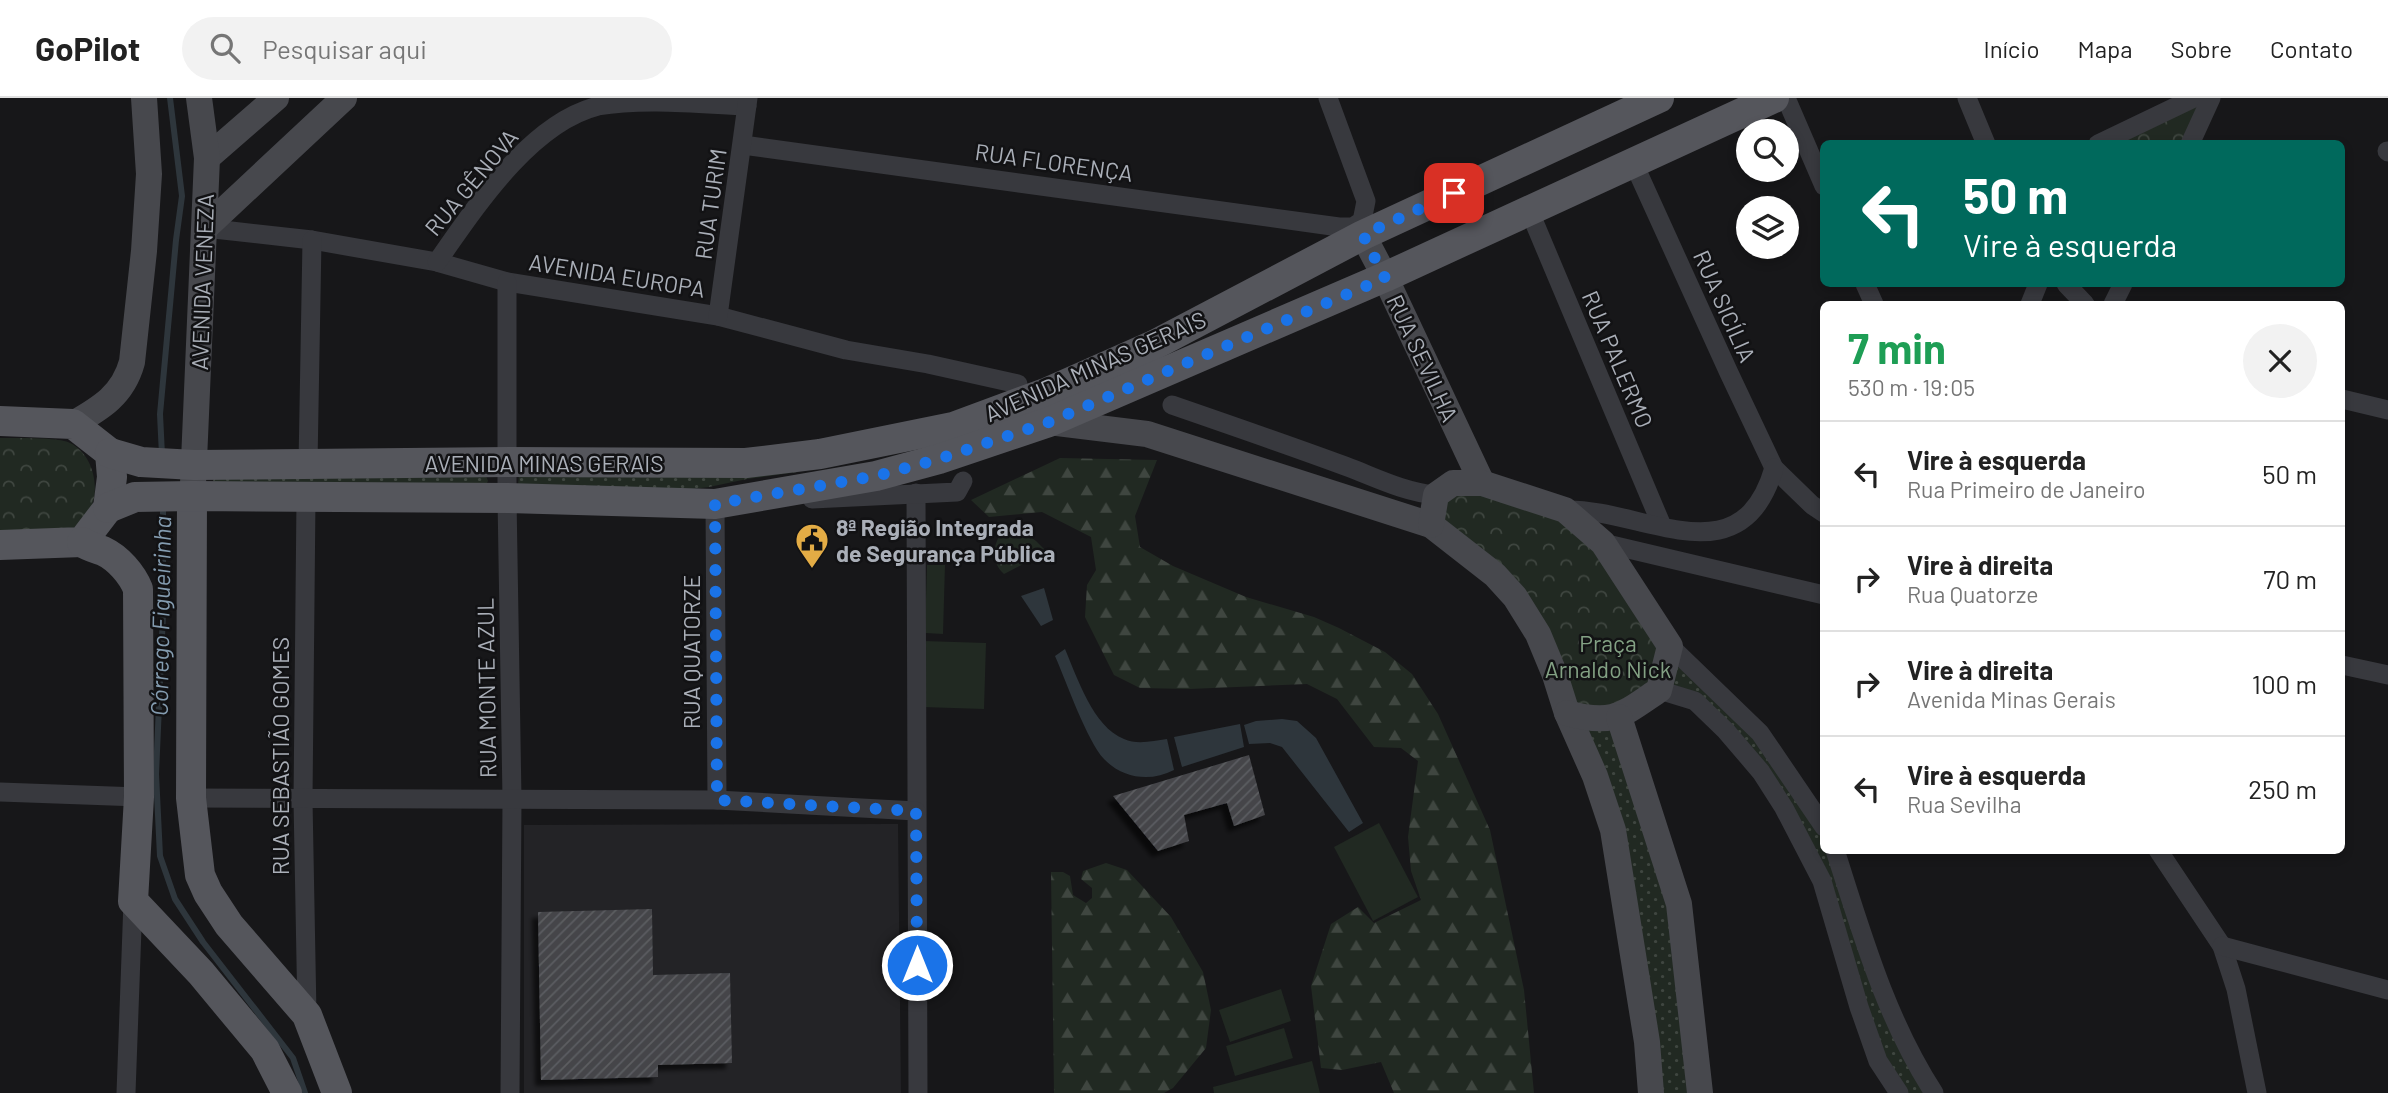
<!DOCTYPE html>
<html lang="pt">
<head>
<meta charset="utf-8">
<style>
  body { margin:0; font-family:Barlow,sans-serif; background:#f2f2f2; color:#222; height:100vh; display:flex; flex-direction:column; font-size:26px; white-space:nowrap }
  * { box-sizing:border-box; margin:0 }
  p { font-size:23px; color:#767676 }
  .icon { flex:none; width:38px; height:38px; fill:none; stroke:currentColor; stroke-width:2; stroke-linecap:round; stroke-linejoin:round }
  .map { position:relative; flex:1; overflow:hidden }
  .side { position:absolute; left:1820px; top:203px; width:525px; height:553px; display:flex; flex-direction:column; background:#fff; border-radius:10px; box-shadow:0 4px 10px #0003 }
  .side>* { flex:none }
  .top-card { position:absolute; left:1820px; top:42px; width:525px; height:147px; border-radius:10px; box-shadow:0 4px 10px #0003; background:#00695c; color:#fff; overflow:hidden }
  .fabs { position:absolute; left:1736px; top:21px; display:grid; gap:14px }
  .fabs a { display:grid; place-items:center; width:63px; height:63px; border-radius:50%; background:#fff; box-shadow:0 4px 10px #0003; font-size:35px }
  .pin { position:absolute; display:grid; place-items:center; width:60px; height:60px; color:#fff; margin:-30px; border-radius:14px; box-shadow:0 4px 10px #0006 }
  .me { position:absolute; width:77px; margin:-38px; rotate:0deg; stroke-linejoin:round; filter:drop-shadow(0 0 5px #0008) }
  .turn { display:flex; align-items:center; gap:24px; height:147px; padding:0 28px; font-size:32px }
  .turn .icon { width:91px; height:91px; stroke-width:2.5 }
  .turn b { display:block; font-size:49px; line-height:60px }
  .round { display:grid; place-items:center; flex:none; width:74px; height:74px; border-radius:37px; background:#f2f2f2 }
  .overview { display:flex; align-items:center; justify-content:space-between; height:119px; padding:0 28px }
  h1 { font-size:42px; font-weight:700; line-height:52px; color:#1e9e55 }
  ul { padding:0; list-style:none }
  li { display:flex; align-items:center; gap:21px; height:105px; padding:0 28px; border-top:2px solid #e0e0e0 }
  li div { flex:1 }
  li b { display:block; font-size:26px }
  li em { font-style:normal }
  header { display:flex; align-items:center; gap:42px; box-sizing:border-box; height:98px; padding:0 35px; background:#fff; border-bottom:2px solid #e0e0e0 }
  header strong { font-size:33px }
  nav { display:flex; gap:38px; margin-inline-start:auto; font-size:24px }
  .search { width:490px; height:63px; background:#f2f2f2; display:flex; align-items:center; gap:18px; box-sizing:border-box; padding:0 24px; border-radius:38px; color:#767676; font-size:26px }
  .map>svg:first-child { display:block }
  .built { fill:#232326 }
  .grass { fill:url(#grass-dots) }
  .forest { fill:url(#forest-firs) }
  .park { fill:url(#park-crowns) }
  .pitch { fill:#212922 }
  .water { fill:#2e363c }
  .lines { fill:none; stroke-linecap:round; stroke-linejoin:round }
  .stream { stroke:#2e363c; stroke-width:6 }
  .building { fill:url(#building-hatch); filter:url(#shadow) }
  .street { stroke:#38393e; stroke-width:19 }
  .secondary { stroke:#47484d; stroke-width:26 }
  .primary { stroke:#55565c; stroke-width:30 }
  .route { stroke:#1a73e8; stroke-width:12; stroke-dasharray:0 21.6 }
  .labels { text-anchor:middle; dominant-baseline:central; stroke-width:5; stroke-linejoin:round; paint-order:stroke }
  .street-label { font-size:23px; fill:#aaafb8; stroke:#121214 }
  .poi-label { font-size:23px; font-weight:bold; fill:#aaafb8; stroke:#121214; text-anchor:start }
  .park-label { font-size:23px; fill:#83a184; stroke:#121214 }
  .water-label { font-size:24px; font-style:italic; fill:#849cb0; stroke:#121214 }
</style>
</head>
<body>
<header>
<strong>GoPilot</strong>
<div class="search"><svg class="icon" aria-label="search" viewBox="0 0 24 24"><circle cx="10" cy="10" r="6"/><path d="M15 15l6 6"/></svg>Pesquisar aqui</div>
<nav><a>Início</a><a>Mapa</a><a>Sobre</a><a>Contato</a></nav>
</header>
<div class="map">
<svg width="2388" height="995" viewBox="0 0 2388 995">
  <defs>
    <pattern id="grass-dots" width="8" height="8" patternUnits="userSpaceOnUse" patternTransform="scale(1.75)"><rect width="8" height="8" fill="#212922"/><path d="M2 2h.1M6 6h.1" fill="none" stroke="#3f4640" stroke-width="1.8" stroke-linecap="round"/></pattern>
    <pattern id="forest-firs" width="22" height="20" patternUnits="userSpaceOnUse" patternTransform="scale(1.75)"><rect width="22" height="20" fill="#212922"/><path d="M5 1l3.5 6h-7zM16 11l3.5 6h-7z" fill="#3f4640"/></pattern>
    <pattern id="park-crowns" width="20" height="18" patternUnits="userSpaceOnUse" patternTransform="scale(1.75)"><rect width="20" height="18" fill="#212922"/><path d="M2 6a3 3 0 1 1 6 0M12 15a3 3 0 1 1 6 0" fill="none" stroke="#3f4640"/></pattern>
    <pattern id="building-hatch" width="6" height="6" patternUnits="userSpaceOnUse" patternTransform="scale(1.75)"><rect width="6" height="6" fill="#444549"/><path d="M-1 1l2-2M0 6l6-6M5 7l2-2" fill="none" stroke="#5c5d61"/></pattern>
    <filter id="shadow"><feDropShadow dx="-6" dy="6" stdDeviation="2" flood-color="#0009"/></filter>
  </defs>
  <rect width="100%" height="100%" fill="#171719"/>
  <path class="built" d="M898 726 901 995H524V727Z"/>
  <g class="grass">
    <path d="M798 374 747 381 709 389 668 394 518 387 519 377Z"/>
    <path d="M218 376 486 378 488 383 484 390 217 389 213 382Z"/>
    <path d="M1670 548 1760 635 1823 729 1824 752 1835 753 1934 995H1899L1822 783 1726 633 1659 592Z"/>
    <path d="M1567 615 1619 619 1679 806 1700 995H1651L1613 732Z"/>
  </g>
  <g class="forest">
    <path d="M1060 360 1157 362 1135 418 1140 449 1173 468 1246 499 1314 519 1339 530 1385 554 1412 576 1438 616 1490 732 1524 892 1534 995H1394L1381 964 1342 972 1321 970 1311 888 1331 826 1358 809 1374 825 1421 802 1411 773 1408 739 1418 663 1401 650 1374 649 1337 601 1307 586 1189 591 1140 590 1114 577 1085 519 1087 487 1096 472 1091 439 1042 414 989 419 971 402Z"/>
    <path d="M1106 765 1127 772 1171 819 1203 874 1211 912 1206 950 1173 990 1164 995H1054L1051 774H1063L1070 778 1073 797 1086 805 1092 800V790L1081 781 1083 773Z"/>
  </g>
  <g class="park">
    <path d="M2211 0 2190 45 2098 46Z"/>
    <path d="M0 340C15 340 60 339 70 345 93 356 101 390 90 412 86 419 78 426 72 432L0 433Z"/>
    <path d="M1454 386 1565 412 1670 548 1659 592 1619 619 1567 615 1538 536 1431 427Z"/>
    <path d="M1021 432 1036 443 1047 454 1004 476C991 465 992 446 1003 433Z"/>
  </g>
  <g class="pitch">
    <path d="M927 467H945L943 536 925 535Z"/>
    <path d="M924 543 986 545 984 611 922 609Z"/>
    <path d="M1379 725 1418 799 1373 823 1334 749Z"/>
    <path d="M1281 891 1291 923 1230 944 1219 912Z"/>
    <path d="M1284 930 1293 960 1235 978 1226 948Z"/>
    <path d="M1312 963 1320 995H1214L1213 989Z"/>
  </g>
  <g class="water">
    <path d="M1044 490 1053 522 1041 528 1021 498Z"/>
    <path d="M1065 551C1077 579 1093 629 1124 641 1137 647 1153 643 1167 641L1174 672C1151 684 1123 681 1104 661 1087 643 1066 583 1055 558Z"/>
    <path d="M1282 621 1297 623 1316 640 1363 725 1349 734 1282 649 1270 645 1249 646 1244 627 1256 623Z"/>
    <path d="M1240 626 1244 649 1182 669 1174 639Z"/>
  </g>
  <g class="lines">
    <g class="stream">
      <path d="M162 357 160 316 176 142 182 98 170 0"/>
      <path d="M163 406V516L156 676 160 758 175 801 203 844 293 960 305 995"/>
    </g>
  </g>
  <g class="building">
    <path d="M1249 657 1265 717 1234 728 1227 705 1184 717 1189 743 1158 753 1113 698Z"/>
    <path d="M652 811 653 877 730 875 732 965 658 967V979L541 982 538 814Z"/>
  </g>
  <g class="lines">
    <g class="street">
      <path d="M1786 0 1824 88"/>
      <path d="M1967 0 1986 46"/>
      <path d="M2098 46 2194 0"/>
      <path d="M2190 46 2211 0"/>
      <path d="M743 47 1339 129H1353L1362 123 1366 103 1328 0"/>
      <path d="M2387 53 2388 54"/>
      <path d="M1634 66 1729 275 1774 370 1812 407 1824 415"/>
      <path d="M1529 112 1662 428"/>
      <path d="M205 130 312 142 437 164 507 184 718 218 846 252 928 266 1018 286"/>
      <path d="M437 164C475 110 530 25 598 8 643 0 701 6 747 8"/>
      <path d="M507 184V400L512 701 510 995"/>
      <path d="M1865 186 1874 206"/>
      <path d="M2066 186 2085 206"/>
      <path d="M2030 206 2038 186"/>
      <path d="M2113 206 2123 186"/>
      <path d="M718 218 748 0"/>
      <path d="M2342 301 2388 312"/>
      <path d="M1172 307C1230 327 1288 347 1345 368 1375 379 1403 394 1436 397"/>
      <path d="M308 366 312 142"/>
      <path d="M916 395 918 995"/>
      <path d="M306 400 303 702 307 917"/>
      <path d="M812 401 957 394 963 383"/>
      <path d="M715 406 717 702"/>
      <path d="M1565 412C1643 410 1741 484 1774 370"/>
      <path d="M1603 445 1824 497"/>
      <path d="M1670 548 1760 635 1824 729"/>
      <path d="M2342 567 2388 577"/>
      <path d="M1659 592 1695 603 1726 633 1761 674 1784 710 1822 783 1859 909 1878 963 1899 995"/>
      <path d="M0 694 139 699"/>
      <path d="M191 700 717 702 916 713"/>
      <path d="M1835 752C1862 836 1886 921 1934 995"/>
      <path d="M2158 752 2222 848 2236 891 2257 995"/>
      <path d="M2222 848 2388 892"/>
      <path d="M126 995 133 803"/>
    </g>
    <g class="secondary">
      <path d="M207 60 276 0"/>
      <path d="M205 130 344 0"/>
      <path d="M1363 137 1385 179 1482 385"/>
      <path d="M1049 324 1147 336 1431 427 1495 477 1515 499 1538 536 1555 577 1567 615 1595 678 1613 732 1647 944 1651 995"/>
      <path d="M73 326C101 310 123 297 132 264L144 153 149 76 144 0"/>
      <path d="M193 386 207 60 199 0"/>
      <path d="M1431 427 1436 397 1453 385H1482L1565 412 1603 445 1670 548 1659 592C1622 617 1613 628 1567 615"/>
      <path d="M1619 619 1679 806 1700 995"/>
    </g>
    <g class="primary">
      <path d="M0 323 73 326 110 355 112 379 108 410 82 444 0 447"/>
      <path d="M110 355 141 364 194 367 508 364 746 365 820 356 953 329 1048 294 1154 247 1363 137 1659 0"/>
      <path d="M192 398 191 700 200 777 208 795 229 827 307 917 337 995"/>
      <path d="M108 410 135 399 192 398 507 400 715 406 876 378 939 361 1049 324 1385 179 1774 0"/>
      <path d="M82 444C89 449 96 450 103 453 118 460 132 476 138 491L139 699 133 803 201 875 265 952 287 995"/>
    </g>
  </g>
  <g class="lines">
    <path class="route" d="M917 867 916 713 717 702 715 406 876 378 939 361 1049 324 1385 180 1363 137 1454 95"/>
  </g>
  <defs>
    <symbol id="civic-pin" viewBox="-11 -11 22 30"><path d="M0 17L-7.5 6A9.5 9.5 0 1 1 7.5 6Z" fill="#e3ac45" stroke="#121214"/><path d="M-.6-6.5H3V-4.5H.6V-3L4-1V1h2V6H-6V1h2V-1L-.6-3ZM-1.2 2.5V6h2.4V2.5Z" fill="#111"/></symbol>
  </defs>
  <g fill-rule="evenodd">
    <use href="#civic-pin" x="793" y="423" width="38" height="52"/>
  </g>
  <g class="labels">
    <g class="street-label">
      <text transform="translate(1054 64) rotate(8)">RUA FLORENÇA</text>
      <text transform="translate(471 84) rotate(-50)">RUA GÊNOVA</text>
      <text transform="translate(710 106) rotate(-82)">RUA TURIM</text>
      <text transform="translate(617 177) rotate(9)">AVENIDA EUROPA</text>
      <text transform="translate(202 184) rotate(-88)">AVENIDA VENEZA</text>
      <text transform="translate(1725 208) rotate(66)">RUA SICÍLIA</text>
      <text transform="translate(1423 260) rotate(65)">RUA SEVILHA</text>
      <text transform="translate(1618 261) rotate(67)">RUA PALERMO</text>
      <text transform="translate(1095 268) rotate(-24)">AVENIDA MINAS GERAIS</text>
      <text x="544" y="365">AVENIDA MINAS GERAIS</text>
      <text transform="translate(691 554) rotate(-90)">RUA QUATORZE</text>
      <text transform="translate(486 590) rotate(-91)">RUA MONTE AZUL</text>
      <text transform="translate(280 658) rotate(-90)">RUA SEBASTIÃO GOMES</text>
    </g>
    <g class="poi-label">
      <text x="836" y="429">8ª Região Integrada<tspan x="836" dy="26">de Segurança Pública</tspan></text>
    </g>
    <g class="park-label">
      <text x="1608" y="545">Praça<tspan x="1608" dy="26">Arnaldo Nick</tspan></text>
    </g>
    <g class="water-label">
      <text transform="translate(160 518) rotate(-89)">Córrego Figueirinha</text>
    </g>
  </g>
</svg>
<div class="fabs">
<a><svg class="icon" aria-label="search" viewBox="0 0 24 24"><circle cx="10" cy="10" r="6"/><path d="M15 15l6 6"/></svg></a>
<a><svg class="icon" aria-label="layers" viewBox="0 0 24 24"><path d="M12 4l9 5-9 5-9-5zM3 14l9 5 9-5"/></svg></a>
</div>
<div class="pin" style="left:1454px;top:95px;background:#d93025"><svg class="icon" aria-label="arrive" viewBox="0 0 24 24"><path d="M6 21V4h12l-3 4 3 4H6"/></svg></div>
<svg class="me" style="left:917px;top:867px" viewBox="-20 -20 40 40"><circle r="17" fill="#1a73e8" stroke="#fff" stroke-width="3"/><path d="M0-11L8 9 0 5-8 9z" fill="#fff"/></svg>
<div class="top-card">
<div class="turn"><svg class="icon" aria-label="left" viewBox="0 0 24 24"><path d="M17 20v-9H6M10 6l-5 5 5 5"/></svg><div><b>50 m</b>Vire à esquerda</div></div>
</div>
<section class="side">
<div class="overview"><div><h1>7 min</h1><p>530 m · 19:05</p></div><a class="round"><svg class="icon" aria-label="close" viewBox="0 0 24 24"><path d="M6 6l12 12M18 6L6 18"/></svg></a></div>
<ul>
<li><svg class="icon" aria-label="left" viewBox="0 0 24 24"><path d="M17 20v-9H6M10 6l-5 5 5 5"/></svg><div><b>Vire à esquerda</b><p>Rua Primeiro de Janeiro</p></div><em>50 m</em></li>
<li><svg class="icon" aria-label="right" viewBox="0 0 24 24"><path d="M7 20v-9h11M14 6l5 5-5 5"/></svg><div><b>Vire à direita</b><p>Rua Quatorze</p></div><em>70 m</em></li>
<li><svg class="icon" aria-label="right" viewBox="0 0 24 24"><path d="M7 20v-9h11M14 6l5 5-5 5"/></svg><div><b>Vire à direita</b><p>Avenida Minas Gerais</p></div><em>100 m</em></li>
<li><svg class="icon" aria-label="left" viewBox="0 0 24 24"><path d="M17 20v-9H6M10 6l-5 5 5 5"/></svg><div><b>Vire à esquerda</b><p>Rua Sevilha</p></div><em>250 m</em></li>
</ul>
</section>
</div>
</body>
</html>
